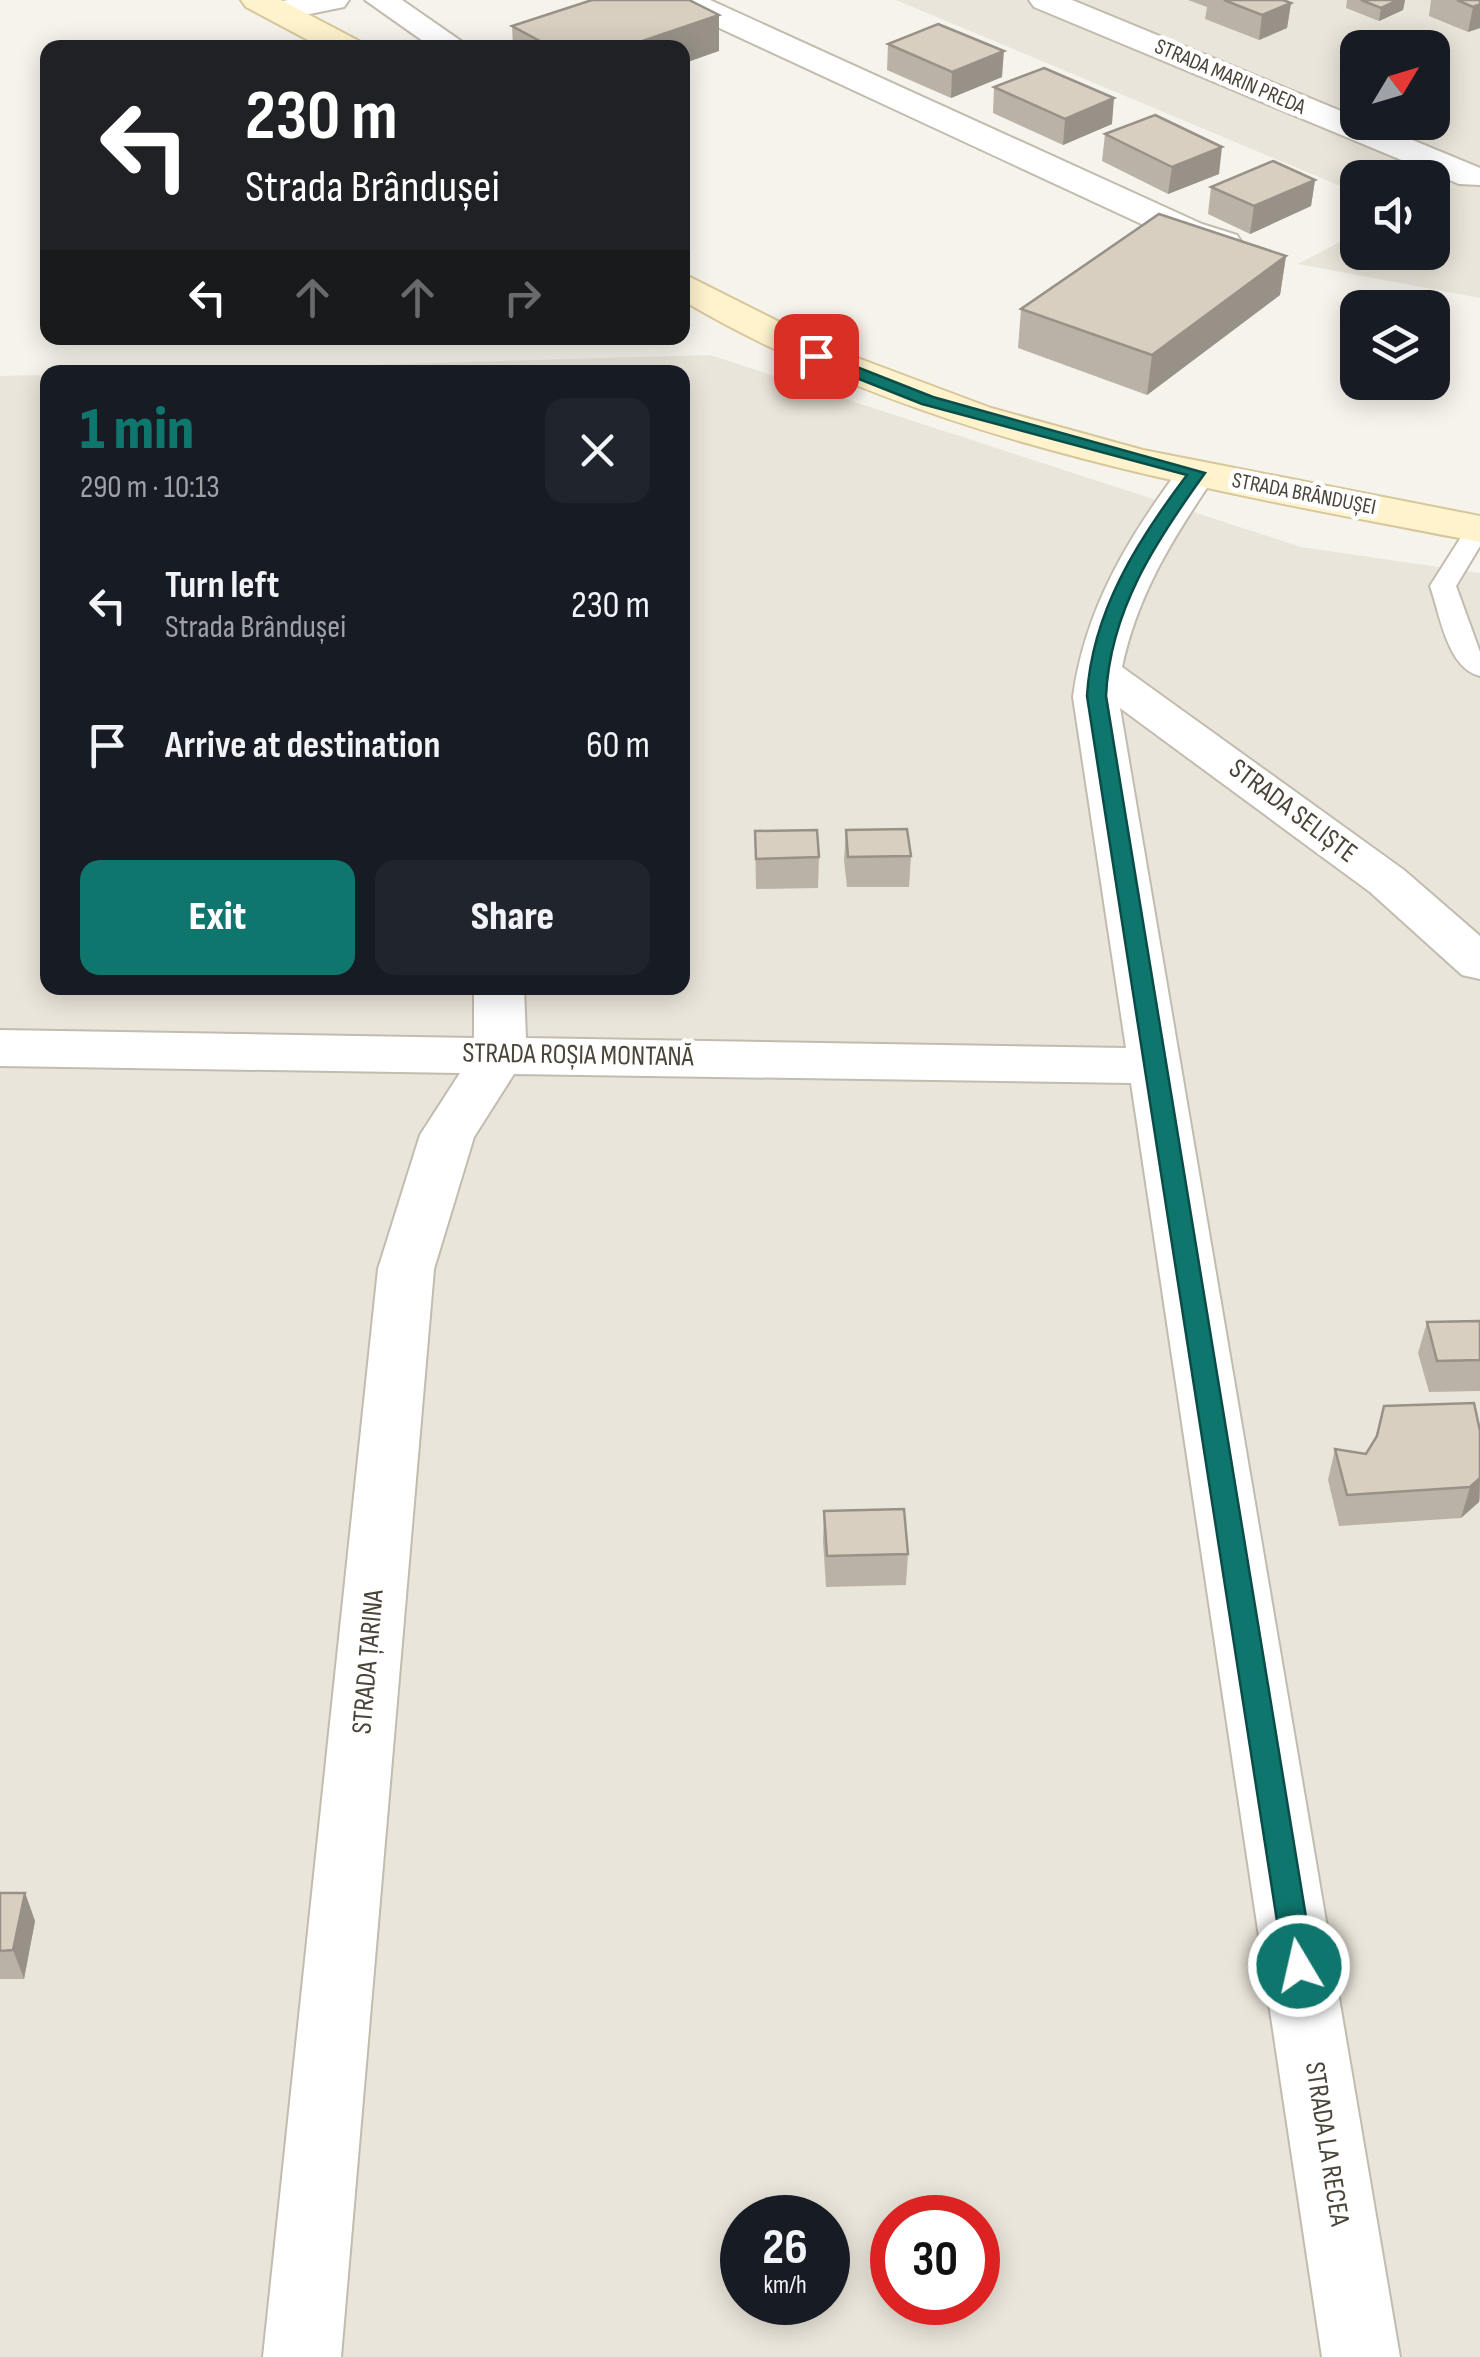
<!DOCTYPE html>
<html lang="en">
<head>
<meta charset="utf-8">
<style>
  body { margin:0; font-family:"Sofia Sans Condensed",sans-serif; background:#20242c; color:#f1f3f6; height:100vh; display:flex; flex-direction:column; font-size:38px; white-space:nowrap }
  * { box-sizing:border-box; margin:0 }
  p { font-size:32px; color:#9ea1a6 }
  .icon { flex:none; width:55px; height:55px; fill:none; stroke:currentColor; stroke-width:2; stroke-linecap:round; stroke-linejoin:round }
  .map { position:relative; flex:1; overflow:hidden }
  .sheet { position:absolute; left:40px; top:365px; width:650px; height:630px; display:flex; flex-direction:column; background:#171b24; border-radius:20px; box-shadow:0 5px 25px #0003 }
  .sheet>* { flex:none }
  .banner { position:absolute; left:40px; top:40px; width:650px; height:305px; border-radius:20px; box-shadow:0 5px 25px #0003; background:#202124; color:#fff; overflow:hidden }
  .needle { width:65px; rotate:52deg }
  .buttons { position:absolute; left:1340px; top:30px; display:grid; gap:20px }
  .buttons a { display:grid; place-items:center; width:110px; height:110px; border-radius:20px; background:#171b24; box-shadow:0 5px 25px #0003; font-size:50px }
  .speed { position:absolute; left:720px; top:2195px; display:flex; gap:20px; font-size:50px; font-weight:700; text-align:center }
  .speed>* { display:grid; place-content:center; width:130px; height:130px; border-radius:50%; background:#171b24; box-shadow:0 5px 25px #0003; line-height:1 }
  .speed small { font-size:25px; font-weight:400 }
  .speed .limit { border:15px solid #d22; background:#fff; color:#111 }
  .pin { position:absolute; display:grid; place-items:center; width:85px; height:85px; color:#fff; margin:-42px; border-radius:20px; box-shadow:0 5px 15px #0006 }
  .me { position:absolute; width:110px; margin:-55px; rotate:351deg; stroke-linejoin:round; filter:drop-shadow(0 0 8px #0008) }
  .turn { display:flex; align-items:center; gap:35px; height:210px; padding:0 40px; font-size:45px }
  .turn .icon { width:130px; height:130px; stroke-width:2.5 }
  .turn b { display:block; font-size:70px; line-height:85px }
  .lanes { display:flex; align-items:center; height:95px; padding:0 40px; background:#0003; justify-content:center; gap:50px; direction:ltr }
  .lanes .off { opacity:.35 }
  .round { display:grid; place-items:center; flex:none; width:105px; height:105px; border-radius:20px; background:#20242c }
  .summary { display:flex; align-items:center; justify-content:space-between; height:170px; padding:0 40px }
  h1 { font-size:60px; font-weight:800; line-height:75px; color:#0f766e }
  .primary-button { display:flex; gap:20px; margin-top:auto; padding:20px 40px }
  .primary-button a { flex:1; height:115px; border-radius:20px; background:#0f766e; color:#fff; font-size:40px; font-weight:800; line-height:115px; text-align:center }
  .primary-button a+a { background:#20242c; color:#f1f3f6 }
  ul { padding:0; list-style:none }
  li { display:flex; align-items:center; gap:30px; height:140px; padding:0 40px }
  li div { flex:1 }
  li b { display:block; font-size:38px }
  li em { font-style:normal }
  .map>svg:first-child { display:block }
  .residential { fill:#eae5da; fill-rule:evenodd }
  .lines { fill:none; stroke-linecap:round; stroke-linejoin:round }
  .lane-casing { stroke:#c2bbae; stroke-width:4 }
  .street-casing { stroke:#c2bbae; stroke-width:4 }
  .secondary-casing { stroke:#d6c79b; stroke-width:4 }
  .lane { fill:#fff; fill-rule:evenodd }
  .street { fill:#fff; fill-rule:evenodd }
  .secondary { fill:#fff3cd; fill-rule:evenodd }
  .wall { fill:#bab2a6 }
  .shaded-wall { fill:#979187 }
  .building { fill:#d8cfc1; stroke:#979187; stroke-width:2.5 }
  .route { fill:#0f766e; stroke:#0a4d48; stroke-width:2.5 }
  .labels { text-anchor:middle; dominant-baseline:central; stroke-width:9; stroke-linejoin:round; paint-order:stroke }
  .far-street-label { font-size:22px; fill:#4b4439; stroke:#fff }
  .street-label { font-size:28px; fill:#4b4439; stroke:#fff }
</style>
</head>
<body>
<div class="map">
<svg width="1480" height="2357" viewBox="0 0 1480 2357">
  <rect width="100%" height="100%" fill="#f6f3ec"/>
  <g class="residential">
    <path d="M896 0H1480V298L1298 264 1357 233 1358 252H1432V178H1358L1357 193ZM1358 48H1432V122H1358Z"/>
    <path d="M710 355 1301 547 1480 573V2357H0V376L47 375 48 988H682V372H123ZM742 2218H828V2302H742ZM892 2218H978V2302H892Z"/>
  </g>
  <g class="lines">
    <defs>
      <path id="lane" d="M1480 521V546L1456 586 1480 652V676C1447 668 1440 614 1430 586L1470 523Z"/>
      <g id="street">
        <path d="M349 0 344 7 280 20 269 18 264 11 269 4 288 0Z"/>
        <path d="M365 0H402L471 48H433Z"/>
        <path d="M669 0H710L1202 224 1237 235 1242 243 1237 251 1224 254 1176 240 674 7Z"/>
        <path d="M1029 0H1072L1358 118V122H1369L1480 168V185L1459 184 1034 7Z"/>
        <path d="M1197 461 1211 464 1217 473C1175 535 1138 592 1122 667L1404 870 1480 936V979L1462 975 1370 892 1120 708 1400 2357H1322L1131 1083 514 1074 474 1137 434 1269 341 2357H263L378 1269 420 1135 460 1073 0 1066V1030L474 1038V988H524L526 1038 1126 1048 1073 697C1085 608 1129 536 1183 464Z"/>
      </g>
      <g id="secondary">
        <path d="M241 0H281L359 41 364 48H323L246 7Z"/>
        <path d="M682 273 831 348 991 408 1143 450 1480 516V542C1206 489 926 444 682 300Z"/>
      </g>
    </defs>
    <use href="#lane" class="lane-casing"/>
    <use href="#street" class="street-casing"/>
    <use href="#secondary" class="secondary-casing"/>
    <use href="#lane" class="lane"/>
    <use href="#street" class="street"/>
    <use href="#secondary" class="secondary"/>
  </g>
  <g class="wall">
    <path d="M1188 0H1283L1291 3 1287 28 1259 40 1205 19 1207 7Z"/>
    <path d="M1347 0H1405L1403 10 1379 21 1346 8Z"/>
    <path d="M1431 0H1480V28L1468 32 1429 16Z"/>
    <path d="M719 15V51L682 48H513L512 26Z"/>
    <path d="M888 44 1002 77 951 98 887 70Z"/>
    <path d="M994 87 1112 124 1063 145 993 113Z"/>
    <path d="M1105 134 1219 174 1168 194 1102 161Z"/>
    <path d="M1315 180 1311 206 1250 234 1208 214 1211 187Z"/>
    <path d="M1286 256 1280 295 1147 395 1018 348 1021 309Z"/>
    <path d="M846 830 911 856 909 887H847L844 860Z"/>
    <path d="M755 831 819 857 818 888 756 889Z"/>
    <path d="M1480 1321V1391L1429 1392 1418 1353 1427 1322Z"/>
    <path d="M1384 1406 1480 1431V1498L1479 1502 1461 1518 1339 1526 1328 1480 1335 1449 1366 1454 1375 1438Z"/>
    <path d="M824 1511 908 1554 906 1585 826 1587 823 1541Z"/>
    <path d="M0 1893H25L35 1921 24 1979H0Z"/>
  </g>
  <g class="shaded-wall">
    <path d="M1398 0H1405L1403 10 1379 21 1381 8Z"/>
    <path d="M1291 3 1287 28 1259 40 1262 15Z"/>
    <path d="M1480 4V28L1468 32 1473 7Z"/>
    <path d="M719 15V51L682 64V48H622Z"/>
    <path d="M1004 51 1002 77 951 98 952 72Z"/>
    <path d="M1114 98 1112 124 1063 145 1065 119Z"/>
    <path d="M1222 147 1219 174 1168 194 1172 167Z"/>
    <path d="M1315 180 1311 206 1250 234 1254 206Z"/>
    <path d="M1286 256 1280 295 1147 395 1152 355Z"/>
    <path d="M1480 1478 1479 1502 1461 1518 1470 1487Z"/>
    <path d="M25 1893 35 1921 24 1979 13 1950Z"/>
  </g>
  <g class="building">
    <path d="M592 0H689L719 15 622 48H553L512 26Z"/>
    <path d="M1224 0H1283L1291 3 1262 15Z"/>
    <path d="M1361 0H1398L1381 8Z"/>
    <path d="M1457 0H1480V4L1473 7Z"/>
    <path d="M938 24 1004 51 952 72 888 44Z"/>
    <path d="M1044 68 1114 98 1065 119 994 87Z"/>
    <path d="M1155 115 1222 147 1172 167 1105 134Z"/>
    <path d="M1273 161 1315 180 1254 206 1211 187Z"/>
    <path d="M1159 214 1286 256 1152 355 1021 309Z"/>
    <path d="M907 829 911 856 848 857 846 830Z"/>
    <path d="M817 830 819 857 756 859 755 831Z"/>
    <path d="M1480 1321V1360L1437 1361 1427 1322Z"/>
    <path d="M1474 1403 1480 1431V1478L1470 1487 1347 1495 1335 1449 1366 1454 1377 1436 1384 1406Z"/>
    <path d="M904 1509 908 1554 827 1556 824 1511Z"/>
    <path d="M0 1893H25L13 1950 0 1951Z"/>
  </g>
  <path class="route" d="M816 351 933 397 1205 473C1156 541 1110 610 1106 696L1314 1966 1309 1975 1299 1979 1289 1975 1284 1966 1087 696C1092 612 1137 541 1187 475L922 404 811 360 808 356Z"/>
  <g class="labels">
    <g class="far-street-label">
      <text transform="translate(1230 77) rotate(23)">STRADA MARIN PREDA</text>
      <text transform="translate(1304 494) rotate(11)">STRADA BRÂNDUȘEI</text>
    </g>
    <g class="street-label">
      <text transform="translate(1293 811) rotate(37)">STRADA SELIȘTE</text>
      <text transform="translate(578 1055) rotate(1)">STRADA ROȘIA MONTANĂ</text>
      <text transform="translate(368 1662) rotate(-85)">STRADA ȚARINA</text>
      <text transform="translate(1327 2144) rotate(81)">STRADA LA RECEA</text>
    </g>
  </g>
</svg>
<div class="buttons">
<a><svg class="needle" viewBox="-14 -14 28 28"><path d="M0-13l5 13h-10z" fill="#e53935"/><path d="M0 13l5-13h-10z" fill="#9ea1a6"/></svg></a>
<a><svg class="icon" aria-label="sound" viewBox="0 0 24 24"><path d="M4 9h4l5-4v14l-5-4H4zM17 9q2 3 0 6"/></svg></a>
<a><svg class="icon" aria-label="layers" viewBox="0 0 24 24"><path d="M12 4l9 5-9 5-9-5zM3 14l9 5 9-5"/></svg></a>
</div>
<div class="speed"><div>26<small>km/h</small></div><div class="limit">30</div></div>
<div class="pin" style="left:816px;top:356px;background:#d93025"><svg class="icon" aria-label="arrive" viewBox="0 0 24 24"><path d="M6 21V4h12l-3 4 3 4H6"/></svg></div>
<svg class="me" style="left:1299px;top:1966px" viewBox="-20 -20 40 40"><circle r="17" fill="#0f766e" stroke="#fff" stroke-width="3"/><path d="M0-11L8 9 0 5-8 9z" fill="#fff"/></svg>
<div class="banner">
<div class="turn"><svg class="icon" aria-label="left" viewBox="0 0 24 24"><path d="M17 20v-9H6M10 6l-5 5 5 5"/></svg><div><b>230 m</b>Strada Brândușei</div></div>
<div class="lanes"><svg class="icon" aria-label="left" viewBox="0 0 24 24"><path d="M17 20v-9H6M10 6l-5 5 5 5"/></svg><svg class="icon off" aria-label="ahead" viewBox="0 0 24 24"><path d="M12 20V5M6 11l6-6 6 6"/></svg><svg class="icon off" aria-label="ahead" viewBox="0 0 24 24"><path d="M12 20V5M6 11l6-6 6 6"/></svg><svg class="icon off" aria-label="right" viewBox="0 0 24 24"><path d="M7 20v-9h11M14 6l5 5-5 5"/></svg></div>
</div>
<section class="sheet">
<div class="summary"><div><h1>1 min</h1><p>290 m · 10:13</p></div><a class="round"><svg class="icon" aria-label="close" viewBox="0 0 24 24"><path d="M6 6l12 12M18 6L6 18"/></svg></a></div>
<ul>
<li><svg class="icon" aria-label="left" viewBox="0 0 24 24"><path d="M17 20v-9H6M10 6l-5 5 5 5"/></svg><div><b>Turn left</b><p>Strada Brândușei</p></div><em>230 m</em></li>
<li><svg class="icon" aria-label="arrive" viewBox="0 0 24 24"><path d="M6 21V4h12l-3 4 3 4H6"/></svg><div><b>Arrive at destination</b></div><em>60 m</em></li>
</ul>
<div class="primary-button"><a>Exit</a><a>Share</a></div>
</section>
</div>
</body>
</html>
